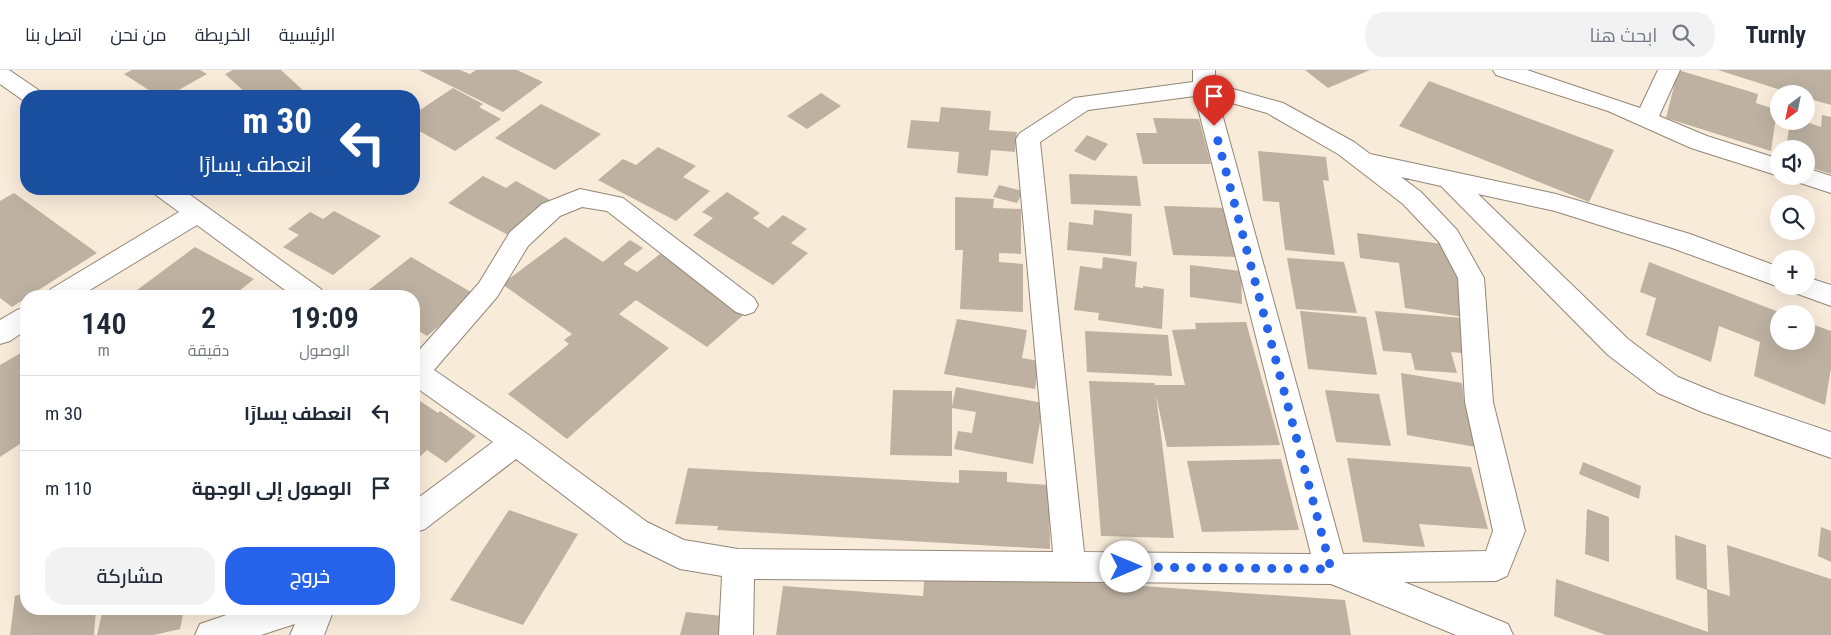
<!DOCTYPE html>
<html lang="ar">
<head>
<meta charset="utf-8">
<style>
  body { margin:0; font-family:"Roboto Condensed",Cairo,sans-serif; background:#f2f2f3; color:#1f2937; direction:rtl; height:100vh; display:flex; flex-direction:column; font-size:19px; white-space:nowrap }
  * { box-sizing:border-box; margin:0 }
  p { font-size:16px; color:#747a83 }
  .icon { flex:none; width:28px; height:28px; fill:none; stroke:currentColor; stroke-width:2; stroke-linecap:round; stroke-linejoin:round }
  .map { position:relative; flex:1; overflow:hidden; direction:ltr }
  .details { position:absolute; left:20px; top:220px; width:400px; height:325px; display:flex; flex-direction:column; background:#fff; border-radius:20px; box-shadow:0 5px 20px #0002; direction:rtl }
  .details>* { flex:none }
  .guide { position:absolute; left:20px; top:20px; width:400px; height:105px; border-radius:20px; box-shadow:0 5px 20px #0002; direction:rtl; background:#1a4fa0; color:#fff; overflow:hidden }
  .needle { width:32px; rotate:212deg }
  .tools { position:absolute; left:1770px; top:15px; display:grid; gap:10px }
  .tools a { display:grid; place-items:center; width:45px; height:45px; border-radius:50%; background:#fff; box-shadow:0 5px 20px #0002; font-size:25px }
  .pin { position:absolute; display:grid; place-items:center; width:42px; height:42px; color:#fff; margin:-51px -21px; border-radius:50% 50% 50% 0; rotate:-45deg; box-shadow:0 0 5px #0007 }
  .pin .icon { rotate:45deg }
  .me { position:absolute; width:55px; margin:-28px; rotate:90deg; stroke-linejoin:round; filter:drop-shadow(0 0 4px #0008) }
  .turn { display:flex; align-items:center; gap:18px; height:105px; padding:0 25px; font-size:22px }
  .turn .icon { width:65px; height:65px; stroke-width:2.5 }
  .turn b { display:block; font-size:35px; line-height:42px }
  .eta { display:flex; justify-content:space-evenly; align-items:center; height:85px; text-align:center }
  .eta b { font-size:30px; font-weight:600; line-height:35px }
  .action { display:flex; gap:10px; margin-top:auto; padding:10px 25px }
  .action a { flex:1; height:58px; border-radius:20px; background:#2563eb; color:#fff; font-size:20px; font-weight:600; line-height:58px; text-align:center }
  .action a+a { background:#f2f2f3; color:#1f2937 }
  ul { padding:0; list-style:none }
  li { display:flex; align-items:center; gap:15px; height:75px; padding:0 25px; border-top:1px solid #e0e1e3 }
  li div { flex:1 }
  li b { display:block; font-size:19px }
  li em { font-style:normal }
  header { display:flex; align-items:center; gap:30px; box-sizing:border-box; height:70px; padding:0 25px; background:#fff; border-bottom:1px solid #e0e1e3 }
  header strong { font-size:24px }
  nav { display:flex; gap:28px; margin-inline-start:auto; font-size:18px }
  .search { width:350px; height:45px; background:#f2f2f3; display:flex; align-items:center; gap:12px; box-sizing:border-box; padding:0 18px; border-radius:20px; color:#747a83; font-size:19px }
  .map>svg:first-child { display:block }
  .building { fill:#beb1a1 }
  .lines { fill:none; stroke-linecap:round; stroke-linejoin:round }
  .minor-casing { stroke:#938677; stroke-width:2 }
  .minor { fill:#fff; fill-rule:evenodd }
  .route { stroke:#2563eb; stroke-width:9; stroke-dasharray:0 16.2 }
</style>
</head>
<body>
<header>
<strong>Turnly</strong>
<div class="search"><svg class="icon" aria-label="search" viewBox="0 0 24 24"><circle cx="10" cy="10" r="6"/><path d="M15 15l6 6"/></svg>ابحث هنا</div>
<nav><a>الرئيسية</a><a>الخريطة</a><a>من نحن</a><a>اتصل بنا</a></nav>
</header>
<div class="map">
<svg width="1831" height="565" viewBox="0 0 1831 565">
  <rect width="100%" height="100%" fill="#f9ebda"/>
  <g class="building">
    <path d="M132 0H200L207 4 168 26H158L124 4Z"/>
    <path d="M233 0H281L306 23 299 26H249L225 4Z"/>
    <path d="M419 0H460L470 4 476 0H517L543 12 503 42Z"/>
    <path d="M1305 0H1370L1328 18Z"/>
    <path d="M1678 0 1758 24 1756 33 1777 40 1771 81 1666 48Z"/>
    <path d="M1718 0H1831V35L1806 28V24H1793Z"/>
    <path d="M1429 11 1614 80 1589 132 1399 56Z"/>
    <path d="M453 18 483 34 479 37 501 49 455 81 414 58V44Z"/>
    <path d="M821 23 841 36 807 59 787 46Z"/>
    <path d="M541 34 601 64 555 100 495 68Z"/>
    <path d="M941 37 991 41 989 60 1017 62 1015 82 991 80 988 106 957 103 959 82 907 78 911 50 939 52Z"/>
    <path d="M1822 45 1831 47V104L1806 96V79H1786L1790 51H1803L1821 57Z"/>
    <path d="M1153 48 1199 49 1211 94H1143L1136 63H1157Z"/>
    <path d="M1087 65 1108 74 1095 91 1074 81Z"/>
    <path d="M658 77 696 96 683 107 710 121 676 151 598 110 623 89 636 95Z"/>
    <path d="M1258 81 1326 87 1329 111 1323 110 1335 185 1285 180 1279 132 1263 131Z"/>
    <path d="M1069 104 1137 106 1141 136 1071 134Z"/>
    <path d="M483 106 506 118 516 111 552 131 510 166 448 133Z"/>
    <path d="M999 115 1023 121 1017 133 993 127Z"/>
    <path d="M727 122 760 143 753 148 768 158 783 145 807 159 791 173 808 183 773 215 693 165 713 148 702 142Z"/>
    <path d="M14 123 97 183 29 226H26V228L12 237 0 228V131Z"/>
    <path d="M955 127 994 129 993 138 1021 139V184L999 183V192L1023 194V242L960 239 963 180H955Z"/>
    <path d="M1164 136 1227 138 1237 187 1173 185Z"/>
    <path d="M1094 140 1132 144 1131 186 1067 180 1069 152 1093 155Z"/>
    <path d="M334 141 381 166 333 205 283 177 299 165 288 159 310 142 323 149Z"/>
    <path d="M1357 163 1451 175 1464 247 1405 238 1399 193 1360 188Z"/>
    <path d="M565 167 603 192 630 170 643 178 623 194 637 202 660 184 748 241 707 277 636 230 619 244 669 278 567 369 508 324 569 274 564 270 572 264 502 214Z"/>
    <path d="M195 177 254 209 233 226H129Z"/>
    <path d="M411 187 476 225 427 266 414 258V226H361Z"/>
    <path d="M1103 187 1137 192 1135 217 1143 218V216L1164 219 1162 259 1098 250 1099 243 1074 240 1080 196 1102 199Z"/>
    <path d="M1287 188 1344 192 1357 243 1296 239Z"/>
    <path d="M1649 192 1784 244H1779V271H1806V252L1831 261V298L1825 335 1754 306 1760 272 1719 256 1711 292 1646 265 1656 228 1640 222Z"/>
    <path d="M1190 195 1241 201 1242 234 1190 227Z"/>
    <path d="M1300 241 1366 247 1377 305 1308 299Z"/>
    <path d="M1375 241 1463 248 1472 284 1451 282 1457 303 1415 300 1411 283 1383 281Z"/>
    <path d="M957 249 1027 260 1022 288 1039 291 1035 319 944 304Z"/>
    <path d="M1246 252 1280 375 1167 377 1156 325 1174 468 1101 466 1089 311 1154 313 1155 315H1185L1172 260 1196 259 1195 253Z"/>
    <path d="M1085 261 1168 265 1172 306 1087 302Z"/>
    <path d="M26 280V370L0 387V295Z"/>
    <path d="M1401 303 1462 313 1464 331 1470 332 1476 377 1407 365Z"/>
    <path d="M956 317 1043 333 1033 394 954 379 958 361 972 363 976 342 952 338V386L890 385 893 320 952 321V336Z"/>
    <path d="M1325 320 1379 324 1391 376 1336 372Z"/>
    <path d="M414 327 438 343 440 341 476 366 446 393 427 380 414 392Z"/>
    <path d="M1347 388 1471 397 1488 459 1419 454 1425 477 1363 472Z"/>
    <path d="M1281 389 1299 460 1202 462 1187 391Z"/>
    <path d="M1583 392 1641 416 1639 429 1579 404Z"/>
    <path d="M688 398 959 413V400L1007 402V412L1049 415 1050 479 717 460 718 456 675 454Z"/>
    <path d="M1587 439 1609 447V492L1585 484Z"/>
    <path d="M509 440 578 464 523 555 450 530Z"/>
    <path d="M1821 457 1831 461V492L1818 486Z"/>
    <path d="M1675 465 1706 475 1707 519 1730 526 1727 475 1831 509V565H1606L1554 546 1556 509 1708 562 1707 520 1676 509Z"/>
    <path d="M925 501 1345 530 1351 565H776L783 516 923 526Z"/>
    <path d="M26 522V539H96L94 565H10L15 526Z"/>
    <path d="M103 539H184L180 559 154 565H97Z"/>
    <path d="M686 542 723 546 718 565H680Z"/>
  </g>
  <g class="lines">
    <defs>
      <g id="minor">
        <path d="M0 0H9L40 21 43 26H26V32L24 31 0 14Z"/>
        <path d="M1193 0H1215V14L1283 33 1354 72 1370 84 1556 124 1690 164 1779 197V216H1781L1779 217 1672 178 1555 141 1478 124 1628 269 1678 307 1722 325 1831 362V388L1702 342 1658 323 1608 285 1441 116 1401 107 1421 122 1457 160 1484 208 1493 332 1525 461 1507 506 1496 511 1404 512 1508 554 1513 565H1456L1331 514 754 509 753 565H719L722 506 680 499 625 472 516 389 425 459 414 463V431L493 372 414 316V286L479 213 510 162 542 134 580 119 623 128 754 228 758 235 754 242 745 245 736 242 607 141 582 137 560 146 528 176 497 227 434 300 526 363 647 452 684 470 738 479 1053 482 1016 69 1020 63 1074 28 1193 12ZM1195 26 1311 484 1084 482 1040 72 1088 40ZM1218 29 1267 43 1338 84 1403 134 1439 172 1458 208 1465 332 1493 461 1486 481 1343 484Z"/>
        <path d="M1493 0H1527L1640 38 1658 0H1680L1659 46 1707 66 1779 89V106L1691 78 1608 41 1496 5Z"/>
        <path d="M1806 98 1831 106V123L1797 112 1793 106H1806Z"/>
        <path d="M153 119H182L321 219 325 226H293L197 155 80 226H47L51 219 179 142 156 125Z"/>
        <path d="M1806 207 1831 215V236L1795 223 1791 216H1806Z"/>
        <path d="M26 237V260L10 271 0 274V250L17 240Z"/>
        <path d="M244 539H334L324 565H290L295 554 261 565H195L200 554Z"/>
      </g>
    </defs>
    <use href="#minor" class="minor-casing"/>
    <use href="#minor" class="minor"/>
  </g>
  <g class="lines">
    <path class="route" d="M1126 497 1331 499 1214 56"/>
  </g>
</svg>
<div class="tools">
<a><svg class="needle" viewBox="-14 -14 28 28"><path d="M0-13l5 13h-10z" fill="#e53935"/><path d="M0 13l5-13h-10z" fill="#747a83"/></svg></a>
<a><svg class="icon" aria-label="sound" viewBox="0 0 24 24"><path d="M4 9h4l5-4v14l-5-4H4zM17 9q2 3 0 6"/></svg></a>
<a><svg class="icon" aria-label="search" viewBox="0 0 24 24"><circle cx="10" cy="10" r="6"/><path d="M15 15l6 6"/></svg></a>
<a>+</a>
<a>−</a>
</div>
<div class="pin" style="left:1214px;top:56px;background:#d93025"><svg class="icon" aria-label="arrive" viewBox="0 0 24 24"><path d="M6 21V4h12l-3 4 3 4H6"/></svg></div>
<svg class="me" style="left:1126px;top:497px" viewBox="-20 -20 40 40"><circle r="19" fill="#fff"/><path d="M0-13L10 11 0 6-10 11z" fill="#2563eb"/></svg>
<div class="guide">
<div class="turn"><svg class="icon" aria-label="left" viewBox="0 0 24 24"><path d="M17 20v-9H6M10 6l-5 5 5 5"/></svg><div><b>30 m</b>انعطف يسارًا</div></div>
</div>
<section class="details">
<div class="eta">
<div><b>19:09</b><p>الوصول</p></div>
<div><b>2</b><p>دقيقة</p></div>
<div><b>140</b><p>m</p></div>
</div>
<ul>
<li><svg class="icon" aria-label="left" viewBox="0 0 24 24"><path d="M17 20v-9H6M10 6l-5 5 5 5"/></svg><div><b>انعطف يسارًا</b></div><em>30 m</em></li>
<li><svg class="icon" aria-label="arrive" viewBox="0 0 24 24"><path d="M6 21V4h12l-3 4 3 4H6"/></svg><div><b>الوصول إلى الوجهة</b></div><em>110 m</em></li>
</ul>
<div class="action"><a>خروج</a><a>مشاركة</a></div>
</section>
</div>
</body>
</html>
